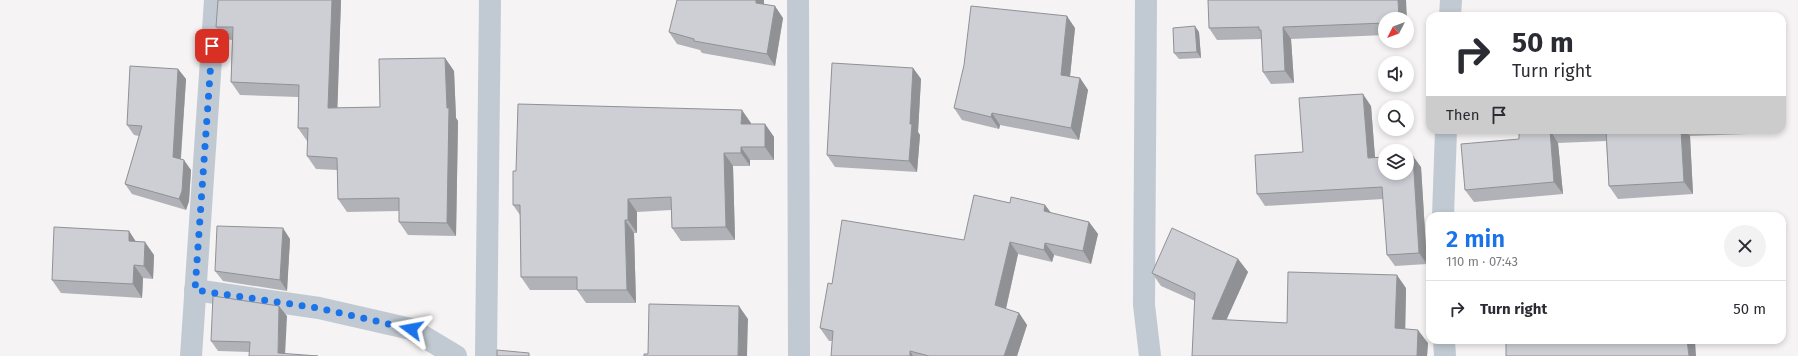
<!DOCTYPE html>
<html lang="en">
<head>
<meta charset="utf-8">
<style>
  body { margin:0; font-family:"Fira Sans",sans-serif; background:#f2f2f3; color:#2b2b33; height:100vh; display:flex; flex-direction:column; font-size:15px; white-space:nowrap }
  * { box-sizing:border-box; margin:0 }
  p { font-size:13px; color:#7c7c81 }
  .icon { flex:none; width:22px; height:22px; fill:none; stroke:currentColor; stroke-width:2; stroke-linecap:round; stroke-linejoin:round }
  .map { position:relative; flex:1; overflow:hidden }
  .drawer { position:absolute; left:1426px; top:212px; width:360px; height:132px; display:flex; flex-direction:column; background:#fff; border-radius:12px; box-shadow:0 2px 6px #0003 }
  .drawer>* { flex:none }
  .hud { position:absolute; left:1426px; top:12px; width:360px; height:122px; border-radius:12px; box-shadow:0 2px 6px #0003; background:#fff; color:#2b2b33; overflow:hidden }
  .needle { width:26px; rotate:228deg }
  .buttons { position:absolute; left:1378px; top:12px; display:grid; gap:8px }
  .buttons a { display:grid; place-items:center; width:36px; height:36px; border-radius:50%; background:#fff; box-shadow:0 2px 6px #0003; font-size:20px }
  .pin { position:absolute; display:grid; place-items:center; width:34px; height:34px; color:#fff; margin:-17px; border-radius:8px; box-shadow:0 2px 6px #0006 }
  .me { position:absolute; width:44px; margin:-22px; rotate:283deg; stroke-linejoin:round; filter:drop-shadow(0 0 3px #0008) }
  .turn { display:flex; align-items:center; gap:14px; height:84px; padding:0 20px; font-size:18px }
  .turn .icon { width:52px; height:52px; stroke-width:2.5 }
  .turn b { display:block; font-size:28px; line-height:34px }
  .then { display:flex; align-items:center; height:38px; padding:0 20px; background:#0003; gap:8px; font-size:15px }
  .round { display:grid; place-items:center; flex:none; width:42px; height:42px; border-radius:21px; background:#f2f2f3 }
  .overview { display:flex; align-items:center; justify-content:space-between; height:68px; padding:0 20px }
  h1 { font-size:24px; font-weight:600; line-height:30px; color:#1a73e8 }
  ul { padding:0; list-style:none }
  li { display:flex; align-items:center; gap:12px; height:56px; padding:0 20px; border-top:1px solid #e1e1e2 }
  li div { flex:1 }
  li b { display:block; font-size:15px }
  li em { font-style:normal }
  .map>svg:first-child { display:block }
  .lines { fill:none; stroke-linecap:round; stroke-linejoin:round }
  .street { stroke:#c1cad2; stroke-width:22 }
  .wall { fill:#b0b2b7 }
  .shaded-wall { fill:#909195 }
  .building { fill:#cdcfd5; stroke:#909195 }
  .route { stroke:#1a73e8; stroke-width:7; stroke-dasharray:0 12.6 }
</style>
</head>
<body>
<div class="map">
<svg width="1798" height="356" viewBox="0 0 1798 356">
  <rect width="100%" height="100%" fill="#f5f3f3"/>
  <g class="lines">
    <g class="street">
      <path d="M798 0 799 356"/>
      <path d="M1146 0 1144 305 1150 356"/>
      <path d="M1450 16 1451 0"/>
      <path d="M1443 216 1446 130"/>
      <path d="M195 290 319 308 411 329 456 356"/>
      <path d="M1444 340 1445 356"/>
      <path d="M191 356 215 0"/>
      <path d="M486 356 490 0"/>
    </g>
  </g>
  <g class="wall">
    <path d="M341 0 337 108 380 107 445 58 454 71 456 118 458 121 456 236 408 235 399 222V211L347 212 338 199 337 170 316 169 307 156 308 141H307L298 128V97L240 95 231 82 232 40 225 39 216 27Z"/>
    <path d="M764 4 783 18 775 66 702 53 700 50 677 44 669 32Z"/>
    <path d="M1385 19V35L1291 39 1294 83 1271 84 1263 72 1262 39 1217 40 1209 28Z"/>
    <path d="M1075 28 1070 76 1080 78 1088 90 1079 140 1000 125 999 129 962 120 954 108Z"/>
    <path d="M1199 32 1201 58 1179 59 1174 53Z"/>
    <path d="M913 68 921 79 918 132 920 135 917 172 835 167 827 155Z"/>
    <path d="M178 69 186 79 181 159 191 170 189 201 186 210 132 194 125 184 139 136 134 135 127 125Z"/>
    <path d="M1371 106 1375 158 1421 167 1427 264 1395 266 1387 255 1383 199 1265 206 1257 194 1303 152Z"/>
    <path d="M751 123V124H765L774 137V160H750V166H733L735 240 681 241 672 228 671 210 637 212V233H634L636 303H586L577 290H530L521 277 520 215 513 205 516 171Z"/>
    <path d="M1519 130H1747L1748 134 1690 136 1693 194 1618 199 1609 186 1606 141 1558 143 1563 194 1474 202 1465 190 1519 139Z"/>
    <path d="M1010 203 1045 205 1051 213 1089 222 1098 234 1091 264 1054 255 1052 262 1018 254 1006 309 1019 313 1027 325 1017 356H831L832 341H829L820 328 832 284 964 240Z"/>
    <path d="M129 231 136 242 154 255 153 279 143 278 142 298 61 293 52 280Z"/>
    <path d="M290 239 287 291 223 281 215 271Z"/>
    <path d="M1238 259 1248 272 1226 320 1287 323 1406 288 1405 329 1428 343 1427 356H1192L1195 301 1161 286 1152 273Z"/>
    <path d="M287 316 250 352 218 351 211 341Z"/>
  </g>
  <g class="shaded-wall">
    <path d="M332 0H341L337 121 328 108Z"/>
    <path d="M756 0H764V15L756 3Z"/>
    <path d="M1398 0H1406L1407 19H1399Z"/>
    <path d="M775 6 783 18 775 66 767 54Z"/>
    <path d="M1067 16 1075 28 1069 86 1061 75Z"/>
    <path d="M1195 26 1199 32 1201 58 1197 52Z"/>
    <path d="M1283 27 1291 39 1294 83 1285 71Z"/>
    <path d="M445 58 454 71 456 118 458 121 456 236 447 223V108Z"/>
    <path d="M913 68 921 79 918 132 920 135 917 172 909 161 910 124Z"/>
    <path d="M178 69 186 79 180 167 173 157Z"/>
    <path d="M1080 78 1088 90 1079 140 1071 128Z"/>
    <path d="M1363 94 1371 106 1376 170 1368 158Z"/>
    <path d="M742 110 751 123 750 137 741 124Z"/>
    <path d="M992 113 1000 125 999 129 991 117Z"/>
    <path d="M765 124 774 137V160L765 147Z"/>
    <path d="M1550 130 1558 143 1563 194 1554 182Z"/>
    <path d="M1681 130H1685L1690 136 1693 194 1684 182Z"/>
    <path d="M1744 130H1747L1748 134Z"/>
    <path d="M741 147 750 160V166L741 153Z"/>
    <path d="M724 153 733 166 735 240 726 227Z"/>
    <path d="M1413 156 1421 167 1427 264 1419 253Z"/>
    <path d="M184 160 191 170 189 201 186 210 179 199Z"/>
    <path d="M628 199 637 212V233L628 220Z"/>
    <path d="M1045 205 1054 217 1044 211Z"/>
    <path d="M625 220 634 233 636 303 627 290Z"/>
    <path d="M1089 222 1098 234 1091 264 1083 251Z"/>
    <path d="M283 228 290 239 287 291 280 280Z"/>
    <path d="M129 231 138 245 129 241Z"/>
    <path d="M145 242 154 255 153 279 144 266Z"/>
    <path d="M1010 242 1018 254 1004 317 995 305Z"/>
    <path d="M1045 243 1054 255 1052 262 1044 250Z"/>
    <path d="M1238 259 1248 272 1221 332 1212 319Z"/>
    <path d="M134 265 143 278 142 298 133 284Z"/>
    <path d="M1397 275 1406 288 1405 341 1395 328Z"/>
    <path d="M279 306 287 316 285 356 278 353Z"/>
    <path d="M739 306 748 319 747 356H738Z"/>
    <path d="M1019 313 1027 325 1017 356H1004Z"/>
    <path d="M1418 330 1428 343 1427 356H1417Z"/>
    <path d="M1687 340H1695L1696 356H1689Z"/>
    <path d="M910 351 913 356H910Z"/>
  </g>
  <g class="building">
    <path d="M218 0H332L328 108 380 107 379 59 445 58 447 108H449L447 223 399 222V198L338 199 337 158 307 156 308 128H298L299 85 231 82 233 27H216Z"/>
    <path d="M677 0H756V3L775 6 767 54 694 41V39L669 32Z"/>
    <path d="M1208 0H1398L1399 19H1385V23L1283 27 1285 71 1263 72 1261 30H1259V27L1209 28Z"/>
    <path d="M971 6 1067 16 1061 75 1080 78 1071 128 992 113 991 117 954 108 964 65Z"/>
    <path d="M1195 26 1197 52 1174 53 1173 28Z"/>
    <path d="M832 63 913 68 910 124H912L909 161 827 155Z"/>
    <path d="M130 66 178 69 173 157 184 160 182 191 179 199 125 184 142 126 127 125Z"/>
    <path d="M1363 94 1368 158 1385 157V173H1407V156H1413L1419 253 1387 255 1382 187 1257 194 1255 155 1303 152 1299 98Z"/>
    <path d="M518 104 742 110 741 124H765V147H741V153H724L726 227 672 228 671 197 628 199V220H625L627 290H577V277H521L520 205H513V171H516Z"/>
    <path d="M1519 130H1558H1550L1554 182 1465 190 1461 144 1519 139Z"/>
    <path d="M1606 130H1681L1684 182 1609 186Z"/>
    <path d="M974 195 1010 203 1011 197 1045 205 1044 211 1089 222 1083 251 1045 243 1044 250 1010 242 995 305 1019 313 1004 356H929L910 351V356H831L833 331 820 328 828 283 832 284 842 220 964 240Z"/>
    <path d="M217 226 283 228 280 280 215 271Z"/>
    <path d="M54 227 129 231V241L145 242 144 266 134 265 133 284 52 280Z"/>
    <path d="M1172 228 1238 259 1212 319 1287 323 1288 272 1397 275 1395 328 1418 330 1417 356H1192L1195 293 1152 273Z"/>
    <path d="M213 296 279 306 278 353 318 356H249L250 342 211 341Z"/>
    <path d="M649 304 739 306 738 356H644V354H648Z"/>
    <path d="M1506 340H1687L1689 356H1506Z"/>
    <path d="M497 350 529 353V356H497Z"/>
  </g>
  <g class="lines">
    <path class="route" d="M212 46 195 290 318 308 411 329"/>
  </g>
</svg>
<div class="buttons">
<a><svg class="needle" viewBox="-14 -14 28 28"><path d="M0-13l5 13h-10z" fill="#e53935"/><path d="M0 13l5-13h-10z" fill="#7c7c81"/></svg></a>
<a><svg class="icon" aria-label="sound" viewBox="0 0 24 24"><path d="M4 9h4l5-4v14l-5-4H4zM17 9q2 3 0 6"/></svg></a>
<a><svg class="icon" aria-label="search" viewBox="0 0 24 24"><circle cx="10" cy="10" r="6"/><path d="M15 15l6 6"/></svg></a>
<a><svg class="icon" aria-label="layers" viewBox="0 0 24 24"><path d="M12 4l9 5-9 5-9-5zM3 14l9 5 9-5"/></svg></a>
</div>
<div class="pin" style="left:212px;top:46px;background:#d93025"><svg class="icon" aria-label="arrive" viewBox="0 0 24 24"><path d="M6 21V4h12l-3 4 3 4H6"/></svg></div>
<svg class="me" style="left:411px;top:329px" viewBox="-20 -20 40 40"><path d="M0-17L14 15 0 8-14 15z" fill="#1a73e8" stroke="#fff" stroke-width="4"/></svg>
<div class="hud">
<div class="turn"><svg class="icon" aria-label="right" viewBox="0 0 24 24"><path d="M7 20v-9h11M14 6l5 5-5 5"/></svg><div><b>50 m</b>Turn right</div></div>
<div class="then">Then<svg class="icon" aria-label="arrive" viewBox="0 0 24 24"><path d="M6 21V4h12l-3 4 3 4H6"/></svg></div>
</div>
<section class="drawer">
<div class="overview"><div><h1>2 min</h1><p>110 m · 07:43</p></div><a class="round"><svg class="icon" aria-label="close" viewBox="0 0 24 24"><path d="M6 6l12 12M18 6L6 18"/></svg></a></div>
<ul>
<li><svg class="icon" aria-label="right" viewBox="0 0 24 24"><path d="M7 20v-9h11M14 6l5 5-5 5"/></svg><div><b>Turn right</b></div><em>50 m</em></li>
</ul>
</section>
</div>
</body>
</html>
